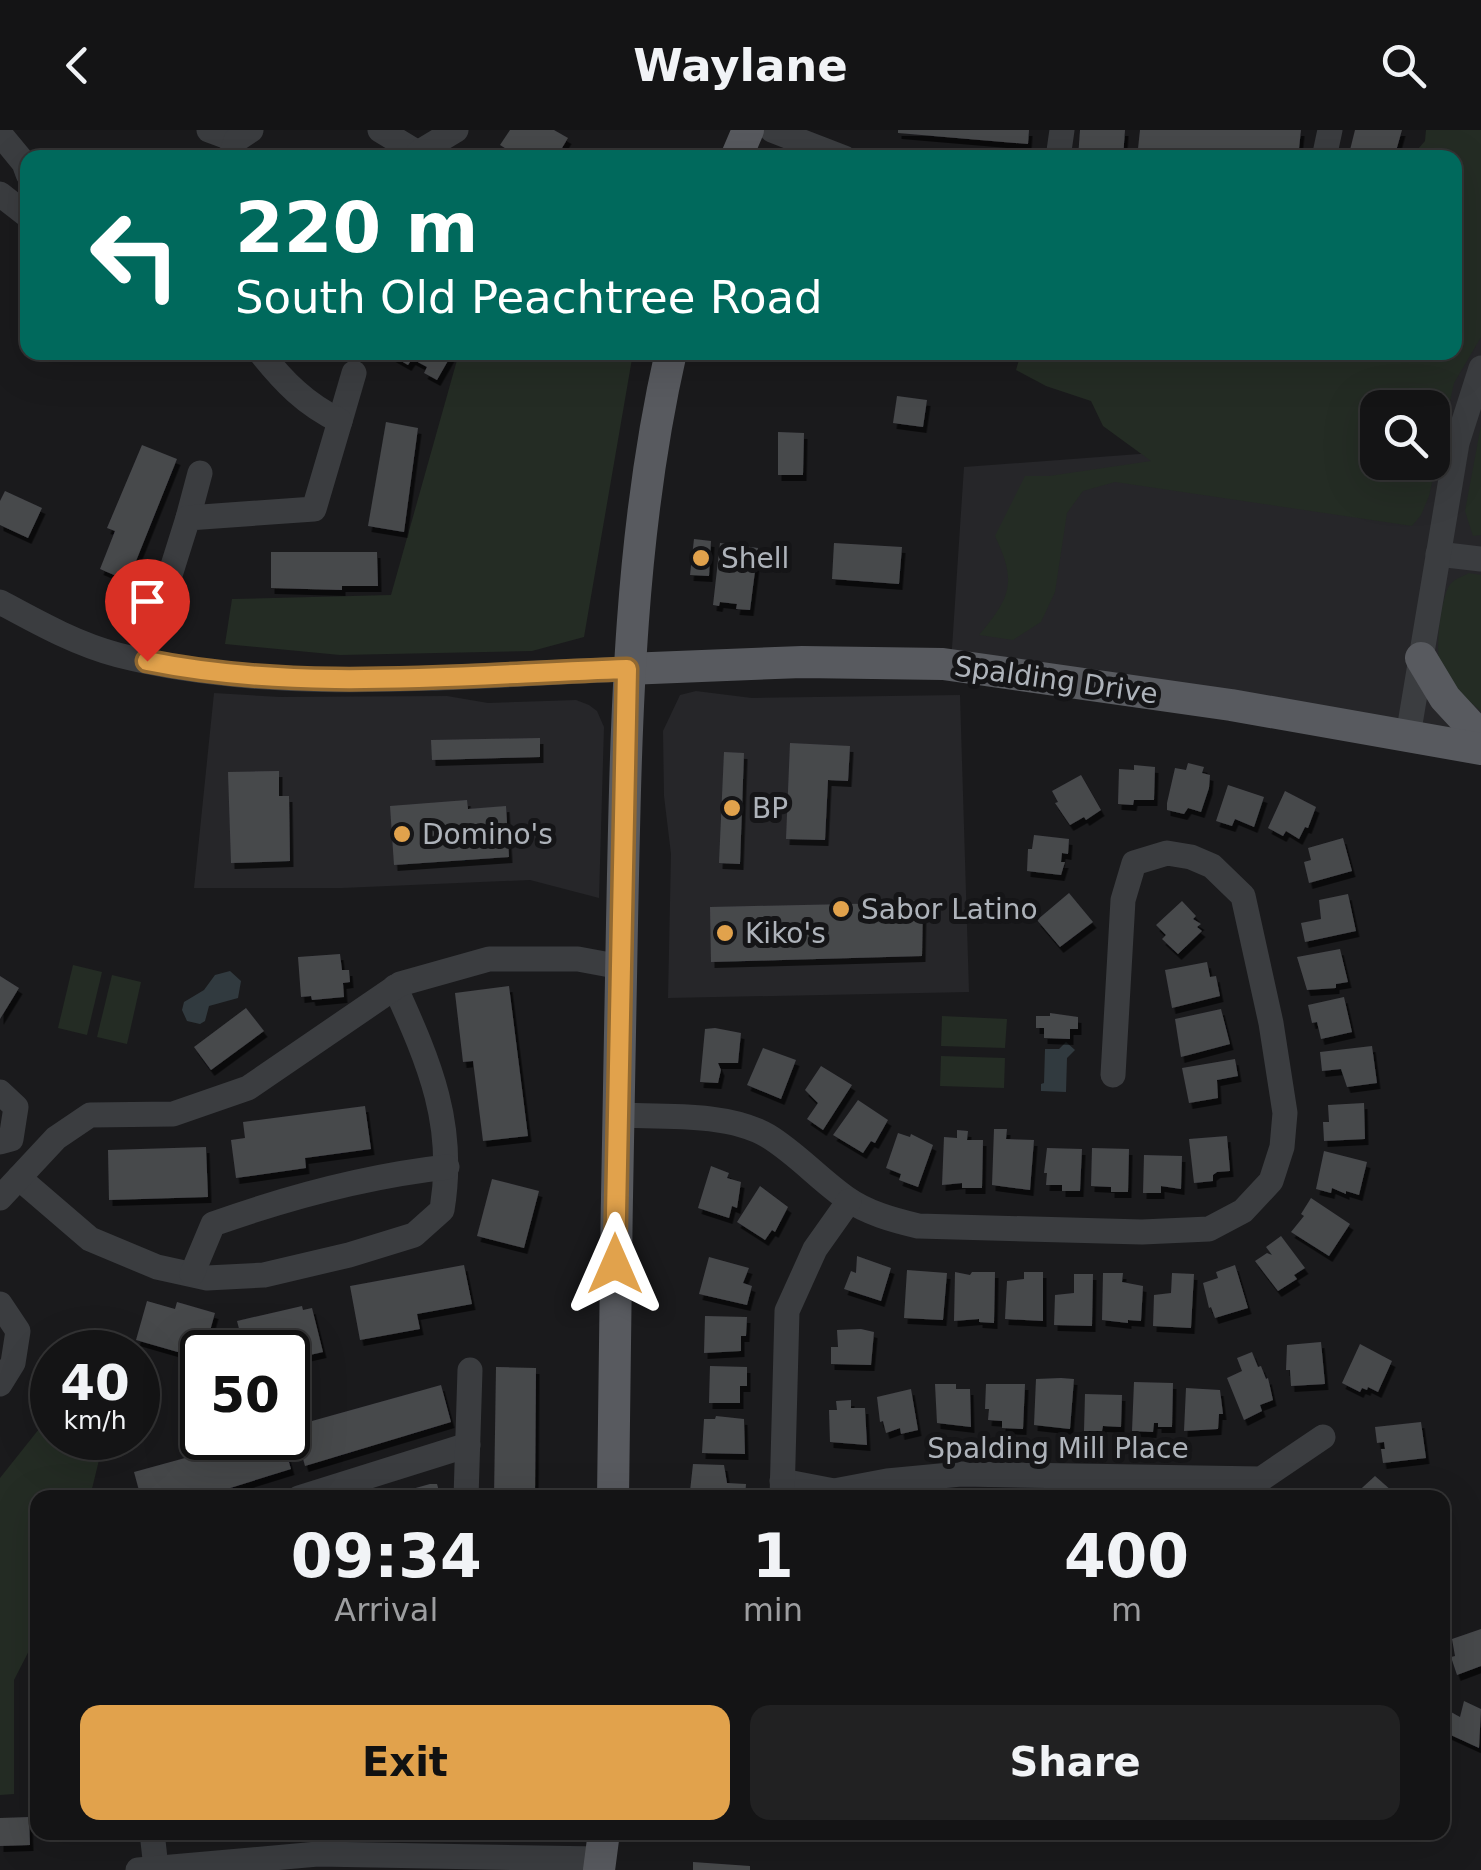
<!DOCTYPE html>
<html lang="en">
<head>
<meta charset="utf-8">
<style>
  body { margin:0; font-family:"DejaVu Sans",sans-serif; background:#212122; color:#f1f3f6; height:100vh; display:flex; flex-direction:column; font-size:38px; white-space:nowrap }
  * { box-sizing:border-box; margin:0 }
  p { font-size:32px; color:#9d9ea0 }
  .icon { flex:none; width:55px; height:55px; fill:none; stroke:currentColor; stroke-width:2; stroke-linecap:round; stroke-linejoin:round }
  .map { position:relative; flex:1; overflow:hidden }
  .side { position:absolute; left:30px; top:1360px; width:1420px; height:350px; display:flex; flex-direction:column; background:#141415; border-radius:20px; box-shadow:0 10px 40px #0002,0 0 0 2px #333334 }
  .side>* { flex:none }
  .hud { position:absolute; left:20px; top:20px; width:1442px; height:210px; border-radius:20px; box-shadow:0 10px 40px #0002,0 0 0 2px #333334; background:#00695c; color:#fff; overflow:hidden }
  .buttons { position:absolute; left:1360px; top:260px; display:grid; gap:20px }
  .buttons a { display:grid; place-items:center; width:90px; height:90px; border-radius:20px; background:#141415; box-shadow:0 10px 40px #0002,0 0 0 2px #333334; font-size:50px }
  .speed { position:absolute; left:30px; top:1200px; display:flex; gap:20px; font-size:50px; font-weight:700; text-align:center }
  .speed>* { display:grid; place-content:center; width:130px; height:130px; border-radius:50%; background:#141415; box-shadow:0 10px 40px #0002,0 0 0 2px #333334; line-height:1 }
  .speed small { font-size:25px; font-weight:400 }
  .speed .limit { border:5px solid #111; border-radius:15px; background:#fff; color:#111 }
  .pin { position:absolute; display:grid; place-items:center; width:85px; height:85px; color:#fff; margin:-102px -42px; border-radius:50% 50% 50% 0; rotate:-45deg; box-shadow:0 0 10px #0007 }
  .pin .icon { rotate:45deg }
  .me { position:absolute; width:110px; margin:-55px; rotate:0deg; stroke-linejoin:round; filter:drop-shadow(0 0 8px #0008) }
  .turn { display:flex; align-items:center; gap:35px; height:210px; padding:0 50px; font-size:45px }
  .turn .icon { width:130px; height:130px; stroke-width:2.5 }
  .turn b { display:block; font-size:70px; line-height:85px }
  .eta { display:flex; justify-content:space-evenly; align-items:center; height:170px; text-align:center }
  .eta b { font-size:60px; font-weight:800; line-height:70px }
  .button { display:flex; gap:20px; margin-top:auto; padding:20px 50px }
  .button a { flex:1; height:115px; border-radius:20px; background:#e1a24c; color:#111; font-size:40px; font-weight:800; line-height:115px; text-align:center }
  .button a+a { background:#212122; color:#f1f3f6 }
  header { display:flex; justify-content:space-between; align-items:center; height:130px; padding:0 50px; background:#141415; font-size:45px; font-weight:800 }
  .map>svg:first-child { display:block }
  .built { fill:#262629 }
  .green { fill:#242c24; fill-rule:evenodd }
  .water { fill:#313a3f }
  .building { fill:#47484c; filter:url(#shadow) }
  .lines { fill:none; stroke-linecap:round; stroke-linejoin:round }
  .minor { stroke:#3b3d40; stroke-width:25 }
  .major { stroke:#585a5f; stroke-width:32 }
  .route-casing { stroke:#926931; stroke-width:25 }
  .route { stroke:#e1a24c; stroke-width:18 }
  .poi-dot { fill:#e1a24c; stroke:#151517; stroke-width:4 }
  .labels { text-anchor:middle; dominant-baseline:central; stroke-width:10; stroke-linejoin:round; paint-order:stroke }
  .poi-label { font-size:28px; fill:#aeb3ba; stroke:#151517; text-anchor:start }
  .street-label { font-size:28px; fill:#aeb3ba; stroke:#151517 }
</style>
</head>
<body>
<header><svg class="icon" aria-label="back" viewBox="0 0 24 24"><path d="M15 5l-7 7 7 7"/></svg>Waylane<svg class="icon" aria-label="search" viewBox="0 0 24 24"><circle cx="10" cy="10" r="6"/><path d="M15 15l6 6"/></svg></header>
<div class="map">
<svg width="1481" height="1740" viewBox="0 0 1481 1740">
  <defs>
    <filter id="shadow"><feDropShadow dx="3.5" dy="6" stdDeviation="0" flood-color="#0009"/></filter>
  </defs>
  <rect width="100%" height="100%" fill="#1a1a1c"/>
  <g class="built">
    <path d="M1481 109V619L951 533 964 337 1246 316 1378 332H1432V278L1455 222Z"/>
    <path d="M696 561 752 568 960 565 969 862 668 868 671 724 664 666 663 601 680 565Z"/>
    <path d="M214 563 280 567 447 566 488 573 576 570 589 575 597 581 604 597 599 768 530 750 342 758H194Z"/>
  </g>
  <g class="green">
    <path d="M1426 0H1481V207L1454 253 1429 366 1421 385 1412 396 1115 352 1083 361 1067 383 1055 462 1041 492 1013 510 979 505C1011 467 1017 452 995 406L1025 346H1049L1151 331 1103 296 1091 271 1046 256 1016 240 1021 223 1141 226 1201 232 1257 226 1286 231 1312 222H1455V28L1411 27 1425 11ZM1378 278H1432V332H1378Z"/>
    <path d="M459 223H633L584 507 532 521 340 525 225 514 232 469 391 465Z"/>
    <path d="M1481 295V405L1473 406 1465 381Z"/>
    <path d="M1469 443 1481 445V581C1466 569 1447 552 1440 533 1435 518 1441 469 1449 456 1454 449 1461 447 1469 443Z"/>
    <path d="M73 835 102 842 87 905 58 898Z"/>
    <path d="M112 845 141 852 127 914 97 907Z"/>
    <path d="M942 886 1007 889 1005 918 941 916Z"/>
    <path d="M941 926 1005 928 1004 958 940 956Z"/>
    <path d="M43 1294 52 1299V1308H65L99 1330 90 1367 38 1368 37 1505 14 1550V1664L0 1665V1348Z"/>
  </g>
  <g class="water">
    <path d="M230 841 241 851 238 868 209 876 205 891 200 894 187 891 182 880 184 872 204 860 215 845Z"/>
    <path d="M1066 912 1075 920 1067 928 1066 962 1041 961V954L1044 953 1045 919H1059Z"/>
  </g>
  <g class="building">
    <path d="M510 0H554L568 8 556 28H521L500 15Z"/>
    <path d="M898 0H1029L1028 14 898 3Z"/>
    <path d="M1080 0H1125L1123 28H1078Z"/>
    <path d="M1140 0H1301L1298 28H1137Z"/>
    <path d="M1355 0H1402L1394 28H1348Z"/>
    <rect x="81" y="22" width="46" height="6"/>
    <path d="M385 222H453L437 250 424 243 427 237 412 229 408 235Z"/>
    <path d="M897 266 927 270 923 297 893 293Z"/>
    <path d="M386 292 418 298 404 402 368 396Z"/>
    <path d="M778 302 804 303 803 345H778Z"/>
    <path d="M142 315 177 329 128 451 100 439 115 401 107 398Z"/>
    <path d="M5 361 42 378 28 408 0 395V371Z"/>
    <path d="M694 409 711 411 709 446 690 445Z"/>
    <path d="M720 413 758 418 750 480 736 479 737 474 720 472 719 476 713 475Z"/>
    <path d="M834 413 902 417 899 454 832 449Z"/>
    <path d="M271 422H377L378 456H342V460L271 458Z"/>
    <path d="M540 608V627L432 630 431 610Z"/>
    <path d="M790 613 850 616 848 651 828 650 825 710 786 709Z"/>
    <path d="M724 622 744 623 740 734 719 733Z"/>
    <path d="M1188 633 1204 637 1202 643 1210 645 1209 658 1201 682 1188 678 1184 684 1167 680V673L1175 638 1186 640Z"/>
    <path d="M1134 635 1155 637 1154 670H1134L1133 675 1118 674 1119 639 1134 640Z"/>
    <path d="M279 641V666H289L290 731 231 733 228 642Z"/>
    <path d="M1081 645 1101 680 1086 690 1084 687 1070 695 1055 673 1058 672 1052 661Z"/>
    <path d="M1228 655 1264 667 1254 697 1235 689 1232 696 1216 691Z"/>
    <path d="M1285 661 1316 677 1308 698 1305 697 1299 709 1286 701 1283 706 1268 698Z"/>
    <path d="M467 670 468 679 506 676 509 727 394 735 390 676Z"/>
    <path d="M1034 705 1069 709 1068 724 1062 723 1061 732H1065L1061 745 1027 741 1028 719H1032Z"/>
    <path d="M1343 708 1352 741 1309 753 1304 732 1311 730 1308 718Z"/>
    <path d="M1069 763 1093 792 1060 817 1037 790Z"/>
    <path d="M1348 764 1356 801 1305 812 1301 793 1321 789 1319 770Z"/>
    <path d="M895 770 923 771 922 826 711 832 710 777 895 773Z"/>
    <path d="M1182 771 1196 786 1193 789 1201 794 1197 797 1202 801 1178 824 1162 809 1166 805 1156 795Z"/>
    <path d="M1340 819 1348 852 1336 854V858L1307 860 1297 827Z"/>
    <path d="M340 824 342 840H349L350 852 343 853 344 867 312 870 311 866 301 867 298 827Z"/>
    <path d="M1207 832 1210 847 1216 846 1220 866 1172 878 1165 840Z"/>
    <path d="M0 846 19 858 0 889Z"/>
    <path d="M509 856 528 1006 483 1011 473 931 463 932 455 863Z"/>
    <path d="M1344 867 1352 902 1321 909 1317 892 1312 893 1308 875Z"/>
    <path d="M246 878 264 901 211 940 194 917Z"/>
    <path d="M1221 879 1230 914 1181 927 1175 889Z"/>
    <path d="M1050 883 1078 887V899H1070V909L1044 908V898H1036V886H1050Z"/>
    <path d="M715 898 741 903 738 933H718L721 940 718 953 700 952 705 899Z"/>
    <path d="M1372 916 1377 953 1347 957 1341 939 1322 941 1320 922Z"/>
    <path d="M763 918 796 930 781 969 747 955Z"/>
    <path d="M1235 929 1238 946 1217 950 1218 968 1189 973 1182 938Z"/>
    <path d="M821 936 852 955 823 1000 807 989 818 973 805 960Z"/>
    <path d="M858 970 888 990 875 1013 871 1011 863 1023 833 1005Z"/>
    <path d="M1364 973 1365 1009 1324 1011 1323 992H1329L1328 975Z"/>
    <path d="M365 976 371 1019 305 1028 306 1038 236 1048 231 1010 245 1008 243 992Z"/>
    <path d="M994 999H1007L1006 1009 1034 1010 1030 1060 992 1055Z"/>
    <path d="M957 1000 968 1001 967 1010H983L982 1058H962V1053L942 1055 944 1007 957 1008Z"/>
    <path d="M898 1003 910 1007 911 1004 933 1015 918 1057 899 1050 901 1044 886 1038Z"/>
    <path d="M1227 1006 1230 1041 1217 1042 1213 1045V1051L1194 1053 1189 1009Z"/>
    <path d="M206 1017 208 1067 109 1070 108 1020Z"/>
    <path d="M1047 1018 1082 1019 1080 1061H1062V1055H1046L1047 1043H1044Z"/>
    <path d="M1092 1018 1129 1019 1128 1062H1111V1057L1091 1056Z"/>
    <path d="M1324 1021 1367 1032 1359 1065 1346 1061V1064L1332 1058 1331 1063 1316 1059Z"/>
    <path d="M1144 1025 1182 1026 1181 1059 1161 1056V1063H1143Z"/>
    <path d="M711 1036 729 1043 727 1048 741 1052 737 1078 732 1076 729 1088 698 1078Z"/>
    <path d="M492 1049 539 1061 524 1118 477 1106Z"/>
    <path d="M760 1056 788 1077 775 1102 772 1100 765 1110 737 1092Z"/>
    <path d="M1311 1068 1350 1094 1329 1126 1291 1102 1304 1086 1301 1084Z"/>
    <path d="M1281 1106 1305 1138 1294 1145 1297 1149 1278 1161 1255 1131 1267 1123 1272 1125 1266 1117Z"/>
    <path d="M857 1126 891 1138 881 1171 844 1159 851 1141 856 1143Z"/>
    <path d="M709 1127 749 1138 743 1153 752 1156 747 1175 699 1164Z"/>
    <path d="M464 1135 472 1174 417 1184 420 1199 360 1210 350 1156Z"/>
    <path d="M1235 1135 1248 1178 1215 1188 1211 1177 1209 1178 1203 1153 1218 1148 1216 1142Z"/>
    <path d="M907 1140 947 1143 943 1190 904 1188Z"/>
    <path d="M955 1142 970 1145 972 1142H995L994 1193 979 1192V1189L954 1191Z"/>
    <path d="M1024 1142H1043V1191L1005 1189 1007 1151 1024 1149Z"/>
    <path d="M1103 1143H1123L1122 1152 1143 1156 1141 1191 1128 1190V1193L1102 1190Z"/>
    <path d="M1172 1143 1194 1144 1191 1198 1153 1196 1154 1165 1171 1163Z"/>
    <path d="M1074 1144H1093L1092 1196 1054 1195 1055 1165 1074 1163Z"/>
    <path d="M147 1171 175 1179 177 1172 215 1183 202 1229 136 1210Z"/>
    <path d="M302 1176 303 1180 312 1178 323 1222 288 1230V1222H245L237 1191Z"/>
    <path d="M705 1186 747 1187 746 1206H741V1221L704 1223Z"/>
    <path d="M861 1199 874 1202 871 1235 831 1234V1217H838L837 1200Z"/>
    <path d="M75 1204 103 1222H62Z"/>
    <path d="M1321 1212 1325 1254 1291 1256 1290 1240H1286L1287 1215Z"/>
    <path d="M1360 1214 1392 1231 1378 1262 1368 1257 1367 1260 1362 1258 1360 1262 1342 1253Z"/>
    <path d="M1252 1222 1258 1237 1261 1236 1266 1249 1268 1248 1273 1270 1260 1275 1262 1281 1244 1290 1227 1248 1242 1241 1237 1228Z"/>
    <path d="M710 1236 747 1237V1256H740V1273H709Z"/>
    <path d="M496 1237 536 1238 535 1368H494Z"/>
    <path d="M1061 1248 1074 1249 1070 1299 1034 1295 1036 1249Z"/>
    <path d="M1134 1252 1173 1253 1172 1297H1158V1293H1154L1153 1302 1132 1301Z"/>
    <path d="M935 1254H956V1259H970L971 1297 937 1293Z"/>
    <path d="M986 1254H1025L1023 1299 1002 1298V1291L988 1290 989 1279H985Z"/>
    <path d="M441 1255 451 1292 305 1336 294 1296Z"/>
    <path d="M1186 1258 1220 1260 1223 1284H1219L1218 1299 1184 1301Z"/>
    <path d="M911 1259 918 1300 901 1304 900 1298 886 1303 883 1291 880 1292 877 1267Z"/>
    <path d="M1085 1264 1122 1265 1121 1297 1103 1296 1102 1301H1084Z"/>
    <path d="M851 1270V1278H865L867 1315 830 1312 829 1280H837L836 1271Z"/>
    <path d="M716 1286 744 1289 745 1324 702 1323 704 1289H715Z"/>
    <path d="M1421 1292 1426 1328 1383 1333 1381 1319H1385L1384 1312 1377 1313 1375 1297Z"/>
    <path d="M258 1308H282L291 1339 198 1368H141L134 1342Z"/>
    <path d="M693 1334 724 1335 727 1353 746 1354 745 1368H692L690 1361Z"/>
    <path d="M1375 1346 1400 1368H1351Z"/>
    <path d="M430 1354H437L441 1368H395L394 1364Z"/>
    <path d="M1481 1499V1536L1457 1545 1451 1527 1455 1526 1452 1509Z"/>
    <path d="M1464 1571 1481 1579 1479 1618 1442 1601 1451 1582 1460 1587Z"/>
    <path d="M29 1687 30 1715 0 1716V1688Z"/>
    <path d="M693 1732 750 1736V1740H693Z"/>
  </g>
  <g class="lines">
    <g class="minor">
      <path d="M209 0 236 10"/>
      <path d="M380 0 426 28"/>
      <path d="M772 0 844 28"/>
      <path d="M0 4 24 33 28 44"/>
      <path d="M418 23 456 0"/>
      <path d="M230 28 236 10 251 0"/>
      <path d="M1058 28 1062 0"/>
      <path d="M1324 28 1330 0"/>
      <path d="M0 64 28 86"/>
      <path d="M340 291 354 243"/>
      <path d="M188 388 200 343"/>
      <path d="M1438 424 1481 429"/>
      <path d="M171 442 188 388 314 379 340 291C305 274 284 252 260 222"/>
      <path d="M0 472C37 492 76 514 118 525 279 566 462 545 627 539"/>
      <path d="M1408 606 1457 313 1481 238"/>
      <path d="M0 962 16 977 11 1009 0 1012"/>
      <path d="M616 985C661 987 728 982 768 1006 796 1023 819 1049 846 1068 867 1083 893 1090 918 1096L1142 1102 1209 1099 1243 1081 1271 1051 1282 1017 1285 983 1271 893 1243 766 1212 736 1191 727 1167 723 1134 733 1123 770 1113 945"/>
      <path d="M19 1048 90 1109 157 1137 207 1148 264 1145 349 1125 414 1105 442 1080C456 995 430 934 395 857"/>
      <path d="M0 1068 56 1008 90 985 173 984 248 958 400 854 489 829H578L621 837"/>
      <path d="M192 1144 213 1094C289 1067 367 1046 447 1037"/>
      <path d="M0 1174 18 1201 13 1233 0 1254"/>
      <path d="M782 1351 834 1361 887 1351 961 1344 1261 1349 1323 1307"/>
      <path d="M299 1368 468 1315"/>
      <path d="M466 1368 470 1240"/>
      <path d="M782 1368 787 1181 815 1119 849 1071"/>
      <path d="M152 1702 156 1738"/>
      <path d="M138 1740 318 1724 599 1729"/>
    </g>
    <g class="major">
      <path d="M736 28 748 0"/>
      <path d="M1421 528 1445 568 1481 607"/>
      <path d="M627 539 802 532 943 534 1231 575 1481 619"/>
      <path d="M613 1368C615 1176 618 985 622 793 626 602 628 410 671 222"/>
      <path d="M599 1740 604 1702"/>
    </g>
  </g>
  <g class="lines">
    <defs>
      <path id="route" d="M147 531C304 563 469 544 627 539L615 1134"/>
    </defs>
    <use href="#route" class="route-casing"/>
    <use href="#route" class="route"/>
  </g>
  <g class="poi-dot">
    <circle cx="701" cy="428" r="10"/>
    <circle cx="732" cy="678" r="10"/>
    <circle cx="402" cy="704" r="10"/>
    <circle cx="841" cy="779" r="10"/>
    <circle cx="725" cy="803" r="10"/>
  </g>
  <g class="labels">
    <g class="poi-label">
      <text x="721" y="428">Shell</text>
      <text x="752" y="678">BP</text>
      <text x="422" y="704">Domino's</text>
      <text x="861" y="779">Sabor Latino</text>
      <text x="745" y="803">Kiko's</text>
    </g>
    <g class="street-label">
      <text transform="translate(1056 550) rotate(8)">Spalding Drive</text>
      <text x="1058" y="1318">Spalding Mill Place</text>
    </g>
  </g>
</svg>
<div class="buttons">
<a><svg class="icon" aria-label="search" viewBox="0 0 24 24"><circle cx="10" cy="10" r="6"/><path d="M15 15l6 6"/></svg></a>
</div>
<div class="speed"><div>40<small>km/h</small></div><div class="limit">50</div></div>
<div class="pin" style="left:147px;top:531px;background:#d93025"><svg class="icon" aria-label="arrive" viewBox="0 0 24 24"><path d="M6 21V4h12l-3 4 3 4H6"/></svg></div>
<svg class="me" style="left:615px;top:1134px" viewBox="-20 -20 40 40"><path d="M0-17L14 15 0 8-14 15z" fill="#e1a24c" stroke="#fff" stroke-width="4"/></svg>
<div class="hud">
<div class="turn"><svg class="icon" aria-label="left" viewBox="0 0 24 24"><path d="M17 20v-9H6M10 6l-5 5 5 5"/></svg><div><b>220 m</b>South Old Peachtree Road</div></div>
</div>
<section class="side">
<div class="eta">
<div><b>09:34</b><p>Arrival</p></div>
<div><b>1</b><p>min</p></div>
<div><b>400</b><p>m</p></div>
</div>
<div class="button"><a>Exit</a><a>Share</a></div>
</section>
</div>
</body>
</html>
